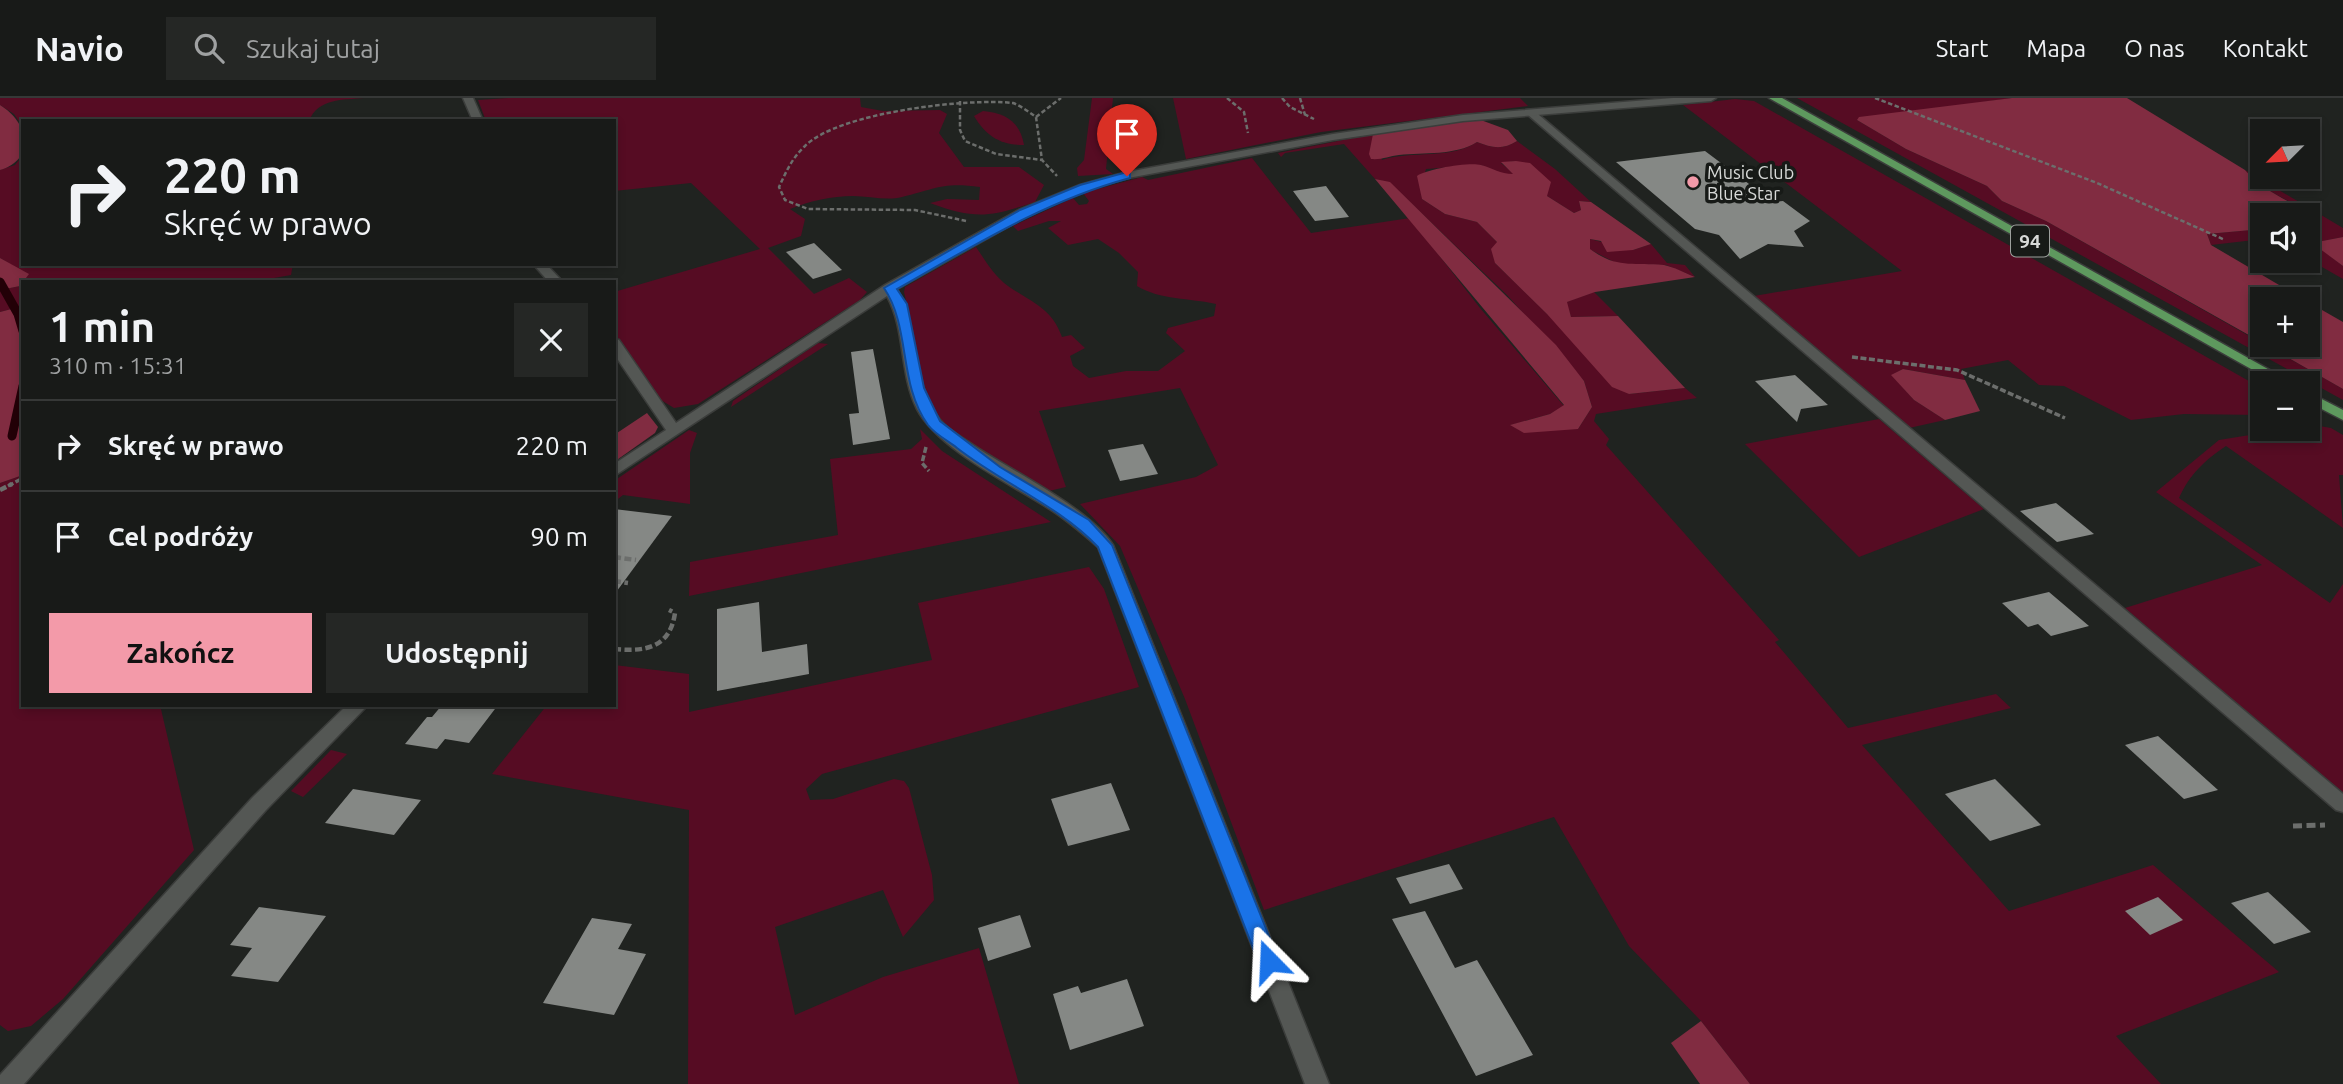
<!DOCTYPE html>
<html lang="pl">
<head>
<meta charset="utf-8">
<style>
  body { margin:0; font-family:Ubuntu,sans-serif; background:#252725; color:#f1f3f6; height:100vh; display:flex; flex-direction:column; font-size:26px; white-space:nowrap }
  * { box-sizing:border-box; margin:0 }
  p { font-size:23px; color:#9fa1a2 }
  .icon { flex:none; width:38px; height:38px; fill:none; stroke:currentColor; stroke-width:2; stroke-linecap:round; stroke-linejoin:round }
  .map { position:relative; flex:1; overflow:hidden }
  .sheet { position:absolute; left:21px; top:182px; width:595px; height:427px; display:flex; flex-direction:column; background:#181a18; border-radius:0px; box-shadow:0 4px 10px #0003,0 0 0 2px #363837 }
  .sheet>* { flex:none }
  .hud { position:absolute; left:21px; top:21px; width:595px; height:147px; border-radius:0px; box-shadow:0 4px 10px #0003,0 0 0 2px #363837; background:#181a18; color:#f1f3f6; overflow:hidden }
  .needle { width:46px; rotate:246deg }
  .controls { position:absolute; left:2250px; top:21px; display:grid; gap:14px }
  .controls a { display:grid; place-items:center; width:70px; height:70px; border-radius:0px; background:#181a18; box-shadow:0 4px 10px #0003,0 0 0 2px #363837; font-size:35px }
  .pin { position:absolute; display:grid; place-items:center; width:60px; height:60px; color:#fff; margin:-72px -30px; border-radius:50% 50% 50% 0; rotate:-45deg; box-shadow:0 0 7px #0007 }
  .pin .icon { rotate:45deg }
  .me { position:absolute; width:77px; margin:-38px; rotate:339deg; stroke-linejoin:round; filter:drop-shadow(0 0 5px #0008) }
  .turn { display:flex; align-items:center; gap:24px; height:147px; padding:0 28px; font-size:32px }
  .turn .icon { width:91px; height:91px; stroke-width:2.5 }
  .turn b { display:block; font-size:49px; line-height:60px }
  .round { display:grid; place-items:center; flex:none; width:74px; height:74px; border-radius:0px; background:#252725 }
  .headline { display:flex; align-items:center; justify-content:space-between; height:119px; padding:0 28px }
  h1 { font-size:42px; font-weight:700; line-height:52px }
  .cta { display:flex; gap:14px; margin-top:auto; padding:14px 28px }
  .cta a { flex:1; height:80px; border-radius:0px; background:#f39aa9; color:#111; font-size:28px; font-weight:700; line-height:80px; text-align:center }
  .cta a+a { background:#252725; color:#f1f3f6 }
  ul { padding:0; list-style:none }
  li { display:flex; align-items:center; gap:21px; height:91px; padding:0 28px; border-top:2px solid #363837 }
  li div { flex:1 }
  li b { display:block; font-size:26px }
  li em { font-style:normal }
  header { display:flex; align-items:center; gap:42px; box-sizing:border-box; height:98px; padding:0 35px; background:#181a18; border-bottom:2px solid #363837 }
  header strong { font-size:33px }
  nav { display:flex; gap:38px; margin-inline-start:auto; font-size:24px }
  .search { width:490px; height:63px; background:#252725; display:flex; align-items:center; gap:18px; box-sizing:border-box; padding:0 24px; border-radius:0px; color:#9fa1a2; font-size:26px }
  .map>svg:first-child { display:block }
  .green { fill:#560c23 }
  .forest { fill:#812c41 }
  .lines { fill:none; stroke-linecap:round; stroke-linejoin:round }
  .stream { stroke:#230007; stroke-width:9 }
  .building { fill:#858885 }
  .service-casing { stroke:#3b3d3b; stroke-width:3 }
  .minor-casing { stroke:#3b3d3b; stroke-width:3 }
  .primary-casing { stroke:#3b3d3b; stroke-width:3 }
  .path-far3 { stroke:#6c6e6c; stroke-width:2.5; stroke-dasharray:4.5 2.5; stroke-linecap:butt }
  .path-far2 { stroke:#6c6e6c; stroke-width:3.5; stroke-dasharray:6 2.5; stroke-linecap:butt }
  .path-far1 { stroke:#6c6e6c; stroke-width:4.5; stroke-dasharray:7 3.5; stroke-linecap:butt }
  .path { stroke:#6c6e6c; stroke-width:5; stroke-dasharray:9 4.5; stroke-linecap:butt }
  .service { fill:#545754; fill-rule:evenodd }
  .minor { fill:#545754; fill-rule:evenodd }
  .primary { fill:#5e995e; fill-rule:evenodd }
  .route { fill:#1a73e8; stroke:#114b97; stroke-width:2 }
  .poi-dot { fill:#f39aa9; stroke:#171a17; stroke-width:2.5 }
  .labels { text-anchor:middle; dominant-baseline:central; stroke-width:7; stroke-linejoin:round; paint-order:stroke }
  .far-poi-label { font-size:18px; fill:#d7d9d7; stroke:#171a17; text-anchor:start }
  .shield { fill:#171a17; stroke:#9da09d; stroke-width:2 }
  .shield-label { font-size:19px; font-weight:bold; fill:#d7d9d7 }
</style>
</head>
<body>
<header>
<strong>Navio</strong>
<div class="search"><svg class="icon" aria-label="search" viewBox="0 0 24 24"><circle cx="10" cy="10" r="6"/><path d="M15 15l6 6"/></svg>Szukaj tutaj</div>
<nav><a>Start</a><a>Mapa</a><a>O nas</a><a>Kontakt</a></nav>
</header>
<div class="map">
<svg width="2343" height="986" viewBox="0 0 2343 986">
  <rect width="100%" height="100%" fill="#202320"/>
  <g class="green">
    <path d="M0 0H364C343 2 318 0 309 23H23V29L14 16 0 7Z"/>
    <path d="M508 0H860L861 9 883 13 940 12 947 16 939 35 964 69H1019L1044 87 1035 104C990 119 976 122 930 105L947 101 979 102 980 89C942 84 936 91 902 99 887 103 869 98 853 98 832 98 810 103 790 111L805 121 801 138 768 150 814 196 849 180 867 194 860 202 698 306 674 310 661 302 614 234V194L760 151 691 85 614 93V23H486L478 2Z"/>
    <path d="M1092 0H1113L1106 71 1113 76 1078 78 1077 70 1084 62Z"/>
    <path d="M1173 0H1520L1528 8 1321 34 1186 61Z"/>
    <path d="M1797 0H2012L1857 22 1906 51 1987 88 2002 103 2046 123 2343 291V302Z"/>
    <path d="M1735 1 1754 3 2263 291V317L2184 316 2131 322 2064 288 2039 287 2008 262 1961 271 1965 282 1903 271 1892 277 1914 302 1945 322 1909 330 1754 198 1902 173 1683 7Z"/>
    <path d="M983 13C1006 15 1020 24 1024 47 1000 47 986 38 974 18Z"/>
    <path d="M1373 36 1382 62C1412 52 1450 62 1477 44 1492 50 1503 52 1517 43L1555 71 1591 104 1579 103 1581 112 1574 115 1547 98 1516 63 1501 65 1514 76H1500L1481 67 1426 71 1421 87 1422 101 1445 116 1477 124 1497 144 1495 165 1629 296 1685 290 1697 300 1596 316 1594 323 1609 341 1606 347 1779 542 1775 544 1848 630 1996 596 2011 610 1862 647 2009 813 2153 767 2279 874 2116 938 2161 986H1750L1701 923 1629 848 1554 719 1264 812 1185 601 1120 448 1080 406 1196 379 1218 367 1180 290 1039 313 1066 389 1049 393C1009 372 946 343 927 299 915 269 912 226 904 194L905 189 976 149C985 162 994 178 1008 188 1031 204 1052 210 1062 239L1071 237 1085 250 1070 258 1073 268 1089 280 1126 273H1158L1185 253 1166 235 1168 230 1214 218 1216 206C1190 200 1160 202 1137 188L1138 174 1119 155 1098 141 1068 147 1048 130 1061 123H1049L1018 133 1013 128 1073 100 1079 107 1087 106 1089 103 1083 95 1142 79 1148 82 1252 60 1311 135 1410 120 1480 210 1564 308 1550 316 1511 327 1578 331 1592 309 1584 283 1507 197 1390 85 1375 81 1344 46 1285 55 1281 59 1278 55Z"/>
    <path d="M23 57V166H293L291 177 251 184H23L28 177 0 160V72L15 67Z"/>
    <path d="M2245 72 2343 130V139L2313 145 2343 168V181L2308 161V128L2318 127 2319 122C2296 104 2263 94 2245 72Z"/>
    <path d="M2263 131V141L2211 147 2207 136Z"/>
    <path d="M1590 141 1633 152 1651 146 1667 165 1685 167 1695 179 1666 167 1618 166 1589 151Z"/>
    <path d="M23 184V208L0 214V192L20 188Z"/>
    <path d="M1594 194 1618 218 1571 219 1566 204Z"/>
    <path d="M818 245 828 246 731 309 733 303Z"/>
    <path d="M1879 321 1984 411 1859 459 1745 346Z"/>
    <path d="M2308 326 2331 330 2343 337V377H2339L2343 430 2226 348C2204 363 2190 376 2179 400L2330 505 2343 486V699L2125 510 2262 467 2156 394 2219 342 2287 331H2308Z"/>
    <path d="M920 331 942 353 1051 424 689 498 690 464 838 437 830 361 911 351 922 341Z"/>
    <path d="M689 332 697 335 690 355V406L623 397 614 404V383Z"/>
    <path d="M23 377V607H160L194 752 63 901 31 928 8 933 0 927V385Z"/>
    <path d="M1089 469 1104 491 1139 589 822 676 806 691 810 702 833 701 894 681 904 683 909 690 932 777 934 802 903 839 883 792 775 829 795 917 883 879 979 850 1019 986H688L689 712 492 676 547 607H614V567L689 576V614L932 562 918 505Z"/>
    <path d="M331 652 347 656 303 699 291 693Z"/>
  </g>
  <g class="forest">
    <path d="M2012 0H2127L2245 72C2263 94 2296 105 2319 122L2318 127 2308 128V117H2263V131L2207 136 2211 147 2303 201H2263V245L2046 123 2002 103 1987 88 1906 51 1857 22 1859 19Z"/>
    <path d="M0 7C28 24 37 61 0 72Z"/>
    <path d="M1478 21 1508 32 1517 43C1503 52 1492 50 1477 44 1455 58 1424 54 1399 57 1389 58 1382 62 1371 61L1369 56 1373 36Z"/>
    <path d="M1516 63 1530 65 1551 84 1547 98 1574 115 1581 112 1579 103 1591 104 1651 146 1633 152 1607 154 1601 143 1590 141V151C1617 171 1632 164 1664 167 1674 169 1685 175 1695 179L1595 194 1567 204 1571 219 1618 218 1685 290 1629 296 1612 289 1547 216 1495 165 1491 151 1497 144 1477 124 1445 116 1422 101 1417 78C1427 71 1468 64 1481 67 1493 70 1500 76 1513 76L1501 64Z"/>
    <path d="M1375 81 1390 84 1556 247 1584 283 1592 309 1578 331 1524 335 1510 327 1550 316 1564 307Z"/>
    <path d="M2343 139V168L2312 145Z"/>
    <path d="M0 160 29 176 20 188 0 192Z"/>
    <path d="M2308 204 2343 224V291L2266 247H2308Z"/>
    <path d="M23 208V377L0 385V214Z"/>
    <path d="M1903 271 1965 282 1980 313 1945 322 1914 302 1891 277Z"/>
    <path d="M647 315 658 329 655 335 614 364V337Z"/>
    <path d="M1701 923 1750 986H1700L1671 945Z"/>
  </g>
  <g class="lines">
    <g class="stream">
      <path d="M0 184 18 216 23 233"/>
      <path d="M12 338 23 288"/>
    </g>
  </g>
  <g class="building">
    <path d="M1705 53 1773 104 1783 103 1810 123 1794 133 1804 149 1768 146 1740 161 1719 137 1695 131 1616 64Z"/>
    <path d="M1326 88 1331 95 1349 119 1315 123 1293 93Z"/>
    <path d="M814 145 842 172 813 181 786 154Z"/>
    <path d="M873 251 890 341 853 347 849 316 859 315 851 254Z"/>
    <path d="M1795 277 1828 307 1801 311 1797 324 1755 283Z"/>
    <path d="M1143 346 1158 376 1120 383 1108 352Z"/>
    <path d="M2056 405 2094 436 2057 444 2020 413Z"/>
    <path d="M614 411 672 418 614 497Z"/>
    <path d="M2049 494 2089 528 2051 538 2038 526 2028 529 2002 505Z"/>
    <path d="M759 504 762 554 807 546 809 576 717 593V511Z"/>
    <path d="M442 607H498L469 645 445 641 437 651 405 646 427 619H432Z"/>
    <path d="M2158 638 2218 692 2184 701 2125 647Z"/>
    <path d="M1995 681 2041 727 1990 743 1945 696Z"/>
    <path d="M1111 685 1130 732 1068 748 1051 701Z"/>
    <path d="M353 691 421 702 394 737 325 725Z"/>
    <path d="M1449 766 1463 791 1410 806 1396 780Z"/>
    <path d="M2268 794 2311 834 2274 846 2231 805Z"/>
    <path d="M2158 799 2183 822 2150 837 2125 813Z"/>
    <path d="M259 809 326 818 278 884 231 878 252 850 230 847Z"/>
    <path d="M1425 813 1455 870 1477 862 1533 957 1476 978 1392 821Z"/>
    <path d="M1020 817 1031 849 988 863 978 830Z"/>
    <path d="M592 820 632 826 618 851 646 856 614 917 543 905Z"/>
    <path d="M1127 881 1144 928 1070 952 1053 896 1078 888 1081 895Z"/>
  </g>
  <g class="lines">
    <defs>
      <path id="service" d="M1527 12H1533L2343 696V714L2336 712 1527 16Z"/>
      <g id="minor">
        <path d="M463 0H473L483 23H473Z"/>
        <path d="M1673 0H1716L1711 3 1463 23 1333 42 1128 80 1088 91 1027 118 897 191C919 232 911 285 940 322 948 332 960 338 970 345 1009 372 1088 409 1113 447L1329 986H1305L1098 449C1082 435 1066 421 1048 410 1009 385 938 351 917 311 899 275 906 233 887 198L614 378V366L666 332 614 256V241L619 242 676 325 885 187 1019 112 1080 87 1127 74 1333 36 1463 17Z"/>
        <path d="M533 166H546L563 184H549Z"/>
        <path d="M347 607H368L266 712 24 986H0V977L252 700Z"/>
      </g>
      <g id="primary">
        <path d="M1769 0H1782L2293 285H2276Z"/>
        <path d="M2308 294 2343 312V322L2308 304Z"/>
      </g>
    </defs>
    <use href="#service" class="service-casing"/>
    <use href="#minor" class="minor-casing"/>
    <use href="#primary" class="primary-casing"/>
    <g class="path-far3">
      <path d="M1227 0 1244 14 1248 35"/>
      <path d="M1282 0 1290 9 1314 21"/>
      <path d="M1300 0 1305 17"/>
      <path d="M1875 0 2097 85 2225 142"/>
      <path d="M960 3V32L965 43 996 56 1042 62"/>
      <path d="M1036 19 1061 0"/>
      <path d="M966 123 915 112 808 111 785 102 779 89C786 74 792 60 805 48 839 14 968 0 1013 5 1021 8 1029 14 1036 19L1042 62 1057 78"/>
    </g>
    <g class="path-far2">
      <path d="M1852 259 1957 272 2065 320"/>
      <path d="M926 349 922 365 929 373"/>
      <path d="M8 388 23 380"/>
    </g>
    <g class="path-far1">
      <path d="M0 392 12 386"/>
      <path d="M614 459 636 462"/>
      <path d="M614 483 628 485"/>
      <path d="M614 551C645 554 670 550 675 515L669 512"/>
    </g>
    <path class="path" d="M2293 728 2325 727"/>
    <use href="#service" class="service"/>
    <use href="#minor" class="minor"/>
    <use href="#primary" class="primary"/>
  </g>
  <path class="route" d="M1127 74 1130 75V80C1045 103 973 148 897 191L907 206 924 290 940 323 1000 369 1089 422 1112 447 1279 863 1276 870 1269 873 1261 870 1258 863 1098 449C1059 408 1002 385 957 350 948 343 935 336 928 327 898 286 911 230 884 190L1020 112 1080 87Z"/>
  <circle class="poi-dot" cx="1693" cy="84" r="7"/>
  <g class="labels">
    <g class="far-poi-label">
      <text x="1707" y="74">Music Club<tspan x="1707" dy="21">Blue Star</tspan></text>
    </g>
    <rect class="shield" x="2011" y="127.5" width="38" height="31" rx="5"/>
    <g class="shield-label">
      <text x="2030" y="143">94</text>
    </g>
  </g>
</svg>
<div class="controls">
<a><svg class="needle" viewBox="-14 -14 28 28"><path d="M0-13l5 13h-10z" fill="#e53935"/><path d="M0 13l5-13h-10z" fill="#9fa1a2"/></svg></a>
<a><svg class="icon" aria-label="sound" viewBox="0 0 24 24"><path d="M4 9h4l5-4v14l-5-4H4zM17 9q2 3 0 6"/></svg></a>
<a>+</a>
<a>−</a>
</div>
<div class="pin" style="left:1127px;top:78px;background:#d93025"><svg class="icon" aria-label="arrive" viewBox="0 0 24 24"><path d="M6 21V4h12l-3 4 3 4H6"/></svg></div>
<svg class="me" style="left:1269px;top:863px" viewBox="-20 -20 40 40"><path d="M0-17L14 15 0 8-14 15z" fill="#1a73e8" stroke="#fff" stroke-width="4"/></svg>
<div class="hud">
<div class="turn"><svg class="icon" aria-label="right" viewBox="0 0 24 24"><path d="M7 20v-9h11M14 6l5 5-5 5"/></svg><div><b>220 m</b>Skręć w prawo</div></div>
</div>
<section class="sheet">
<div class="headline"><div><h1>1 min</h1><p>310 m · 15:31</p></div><a class="round"><svg class="icon" aria-label="close" viewBox="0 0 24 24"><path d="M6 6l12 12M18 6L6 18"/></svg></a></div>
<ul>
<li><svg class="icon" aria-label="right" viewBox="0 0 24 24"><path d="M7 20v-9h11M14 6l5 5-5 5"/></svg><div><b>Skręć w prawo</b></div><em>220 m</em></li>
<li><svg class="icon" aria-label="arrive" viewBox="0 0 24 24"><path d="M6 21V4h12l-3 4 3 4H6"/></svg><div><b>Cel podróży</b></div><em>90 m</em></li>
</ul>
<div class="cta"><a>Zakończ</a><a>Udostępnij</a></div>
</section>
</div>
</body>
</html>
